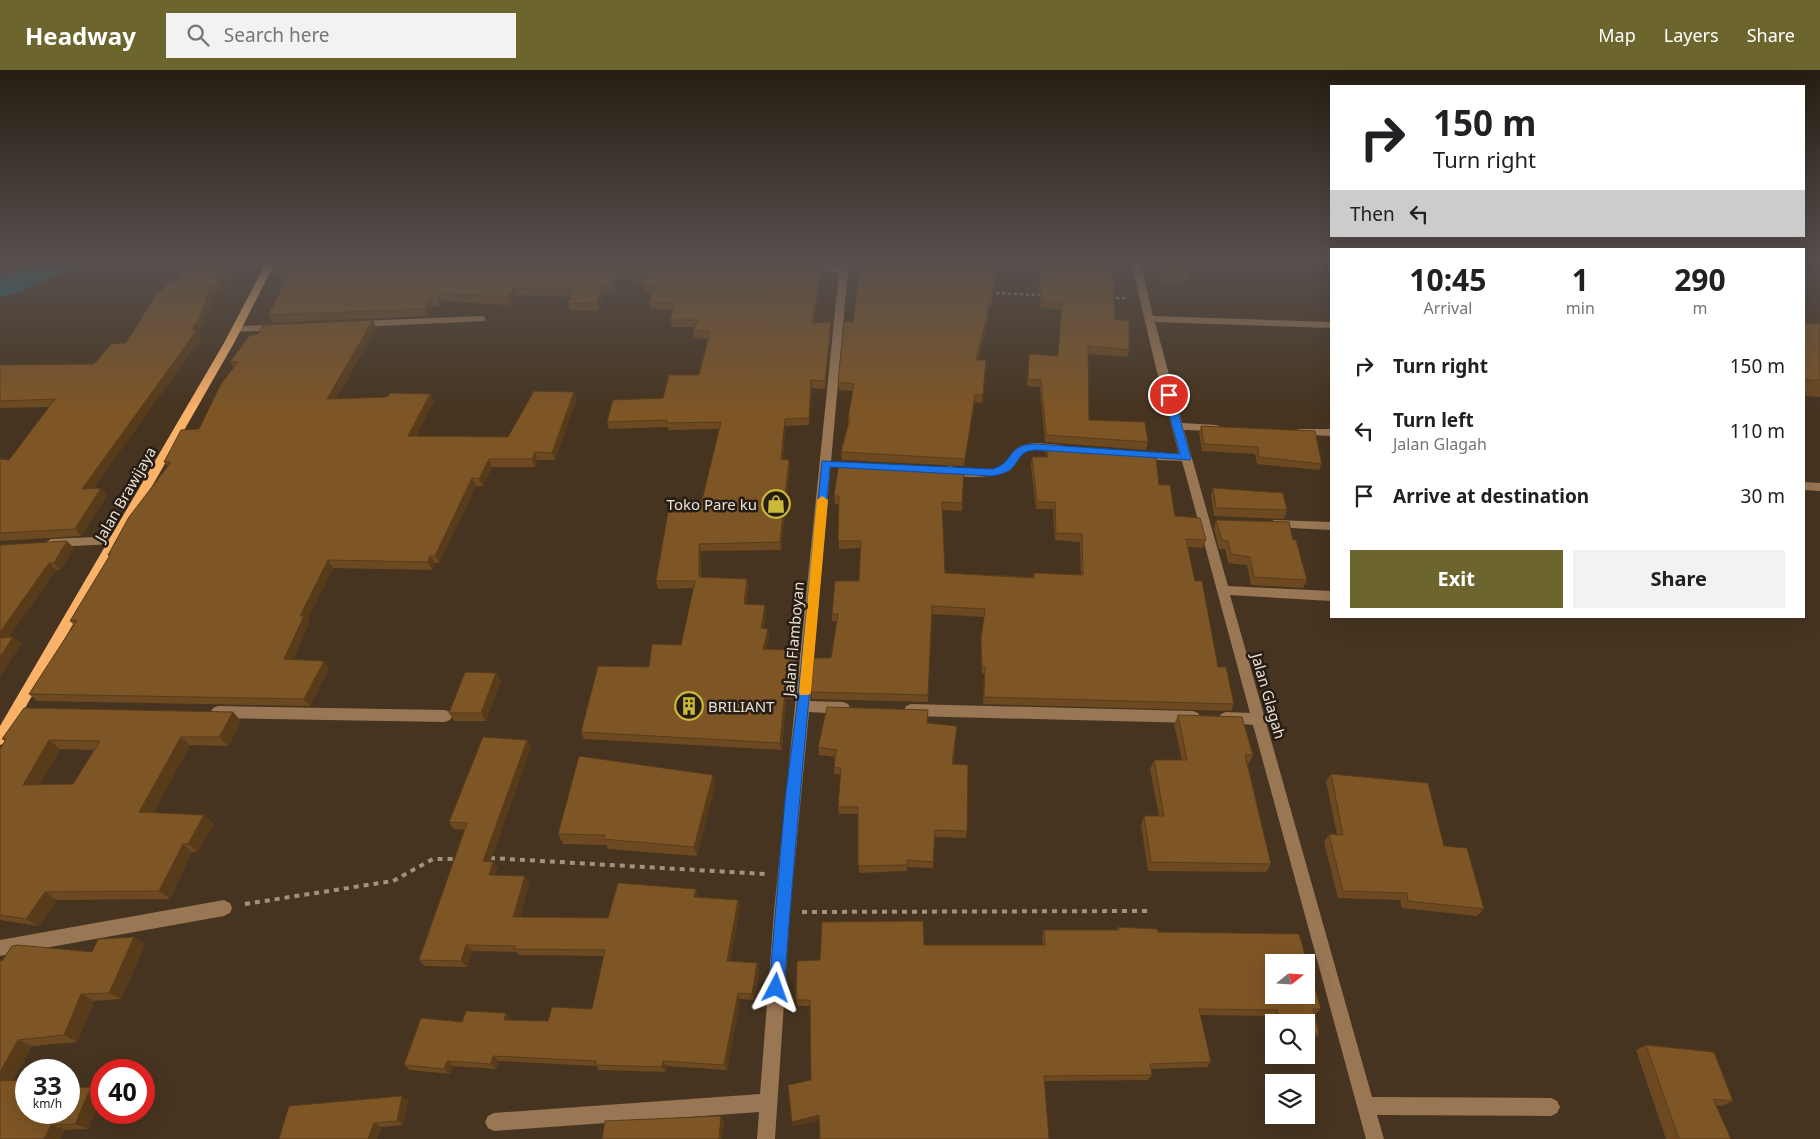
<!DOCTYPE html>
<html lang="en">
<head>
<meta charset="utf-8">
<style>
  body { margin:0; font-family:"Noto Sans",sans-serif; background:#f2f2f2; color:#202124; height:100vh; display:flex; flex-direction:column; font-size:19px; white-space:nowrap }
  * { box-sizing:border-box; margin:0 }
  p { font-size:16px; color:#757577 }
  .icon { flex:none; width:28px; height:28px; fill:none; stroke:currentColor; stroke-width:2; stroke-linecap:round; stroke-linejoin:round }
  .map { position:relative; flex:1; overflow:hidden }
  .drawer { position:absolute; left:1330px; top:178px; width:475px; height:370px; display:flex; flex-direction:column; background:#fff; border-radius:0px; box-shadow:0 5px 20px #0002 }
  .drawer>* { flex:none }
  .top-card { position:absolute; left:1330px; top:15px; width:475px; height:152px; border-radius:0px; box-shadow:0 5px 20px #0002; background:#fff; color:#202124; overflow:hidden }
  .needle { width:32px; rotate:72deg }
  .tools { position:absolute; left:1265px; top:884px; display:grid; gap:10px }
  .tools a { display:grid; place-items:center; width:50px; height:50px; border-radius:0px; background:#fff; box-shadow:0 5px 20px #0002; font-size:25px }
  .speed { position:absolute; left:15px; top:989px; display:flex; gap:10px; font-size:25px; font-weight:700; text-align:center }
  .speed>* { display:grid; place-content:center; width:65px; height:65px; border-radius:50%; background:#fff; box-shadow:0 5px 20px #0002; line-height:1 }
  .speed small { font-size:12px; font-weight:400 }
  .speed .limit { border:8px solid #d22; background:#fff; color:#111 }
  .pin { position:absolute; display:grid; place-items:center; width:42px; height:42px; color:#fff; margin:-21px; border:2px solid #fff; border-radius:50%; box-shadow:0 1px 5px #0007 }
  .me { position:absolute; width:55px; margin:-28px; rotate:4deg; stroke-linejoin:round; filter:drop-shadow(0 0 4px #0008) }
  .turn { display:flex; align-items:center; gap:18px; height:105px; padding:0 20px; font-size:22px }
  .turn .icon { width:65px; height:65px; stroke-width:2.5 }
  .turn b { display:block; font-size:35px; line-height:42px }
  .then { display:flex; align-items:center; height:48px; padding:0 20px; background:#0003; gap:10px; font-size:19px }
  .eta { display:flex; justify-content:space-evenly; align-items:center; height:85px; text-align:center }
  .eta b { font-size:30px; font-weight:700; line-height:35px }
  .primary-button { display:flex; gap:10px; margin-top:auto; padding:10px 20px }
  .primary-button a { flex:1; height:58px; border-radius:0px; background:#6c662e; color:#fff; font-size:20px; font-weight:700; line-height:58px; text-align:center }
  .primary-button a+a { background:#f2f2f2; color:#202124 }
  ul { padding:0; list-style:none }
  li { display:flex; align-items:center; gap:15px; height:65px; padding:0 20px }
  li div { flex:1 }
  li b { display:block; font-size:19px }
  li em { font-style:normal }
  header { display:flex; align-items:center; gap:30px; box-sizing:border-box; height:70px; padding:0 25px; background:#6c662e; color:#fff }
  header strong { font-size:24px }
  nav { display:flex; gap:28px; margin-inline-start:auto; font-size:18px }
  .search { width:350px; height:45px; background:#f2f2f2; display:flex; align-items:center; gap:12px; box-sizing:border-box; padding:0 18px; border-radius:0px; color:#757577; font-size:19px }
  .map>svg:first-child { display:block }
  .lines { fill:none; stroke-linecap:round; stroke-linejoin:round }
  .river { fill:#147183; fill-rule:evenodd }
  .path-far1 { stroke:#a09181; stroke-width:2.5; stroke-dasharray:3 3; stroke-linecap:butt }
  .path { stroke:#a09181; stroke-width:4; stroke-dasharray:5 5; stroke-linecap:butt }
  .minor { fill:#997654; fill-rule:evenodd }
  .major { fill:#fab269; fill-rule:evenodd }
  .wall { fill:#6c4920; fill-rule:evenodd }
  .shaded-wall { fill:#583c1a }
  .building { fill:#7e5525; stroke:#583c1a; fill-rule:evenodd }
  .route { fill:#1a73e8; stroke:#114b97 }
  .slow { fill:#f59e0b }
  .labels { text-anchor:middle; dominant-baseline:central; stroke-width:5; stroke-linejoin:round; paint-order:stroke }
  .street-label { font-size:15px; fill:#ece0d4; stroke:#261d15 }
  .poi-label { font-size:15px; fill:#ece0d4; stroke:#261d15; text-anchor:end }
</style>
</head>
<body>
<header>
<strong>Headway</strong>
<div class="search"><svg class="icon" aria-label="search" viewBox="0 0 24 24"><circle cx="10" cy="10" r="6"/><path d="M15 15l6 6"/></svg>Search here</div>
<nav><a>Map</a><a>Layers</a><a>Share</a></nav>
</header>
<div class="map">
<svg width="1820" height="1069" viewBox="0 0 1820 1069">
  <rect width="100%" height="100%" fill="#463420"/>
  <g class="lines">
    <path class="river" d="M33 191H80L75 198 12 224 0 227V205Z"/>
    <g class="path-far1">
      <path d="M990 223 1042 225"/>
      <path d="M1110 228H1127"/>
    </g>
    <g class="path">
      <path d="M490 788 765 804"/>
      <path d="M245 834 393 811 433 789H458"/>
      <path d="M802 842 1149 841"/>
    </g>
    <g class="minor">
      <path d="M840 191H848V199L810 631 843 632 848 634 850 638 848 642 843 644 809 642 790 842 775 1069H757L759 1042 494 1061 488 1058 485 1052 488 1046 494 1043 760 1024 774 842 839 202 806 201 802 198 806 195 839 196Z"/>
      <path d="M1131 191H1140L1153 246 1331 252V258L1155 252 1182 353 1217 355 1222 358 1217 361 1184 360 1228 516 1331 521V531L1230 525 1372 1027 1551 1028 1557 1031 1560 1037 1557 1043 1551 1046 1377 1045 1384 1069H1366L1253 655 1221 652 1219 648 1221 644 1226 642 1250 643 1182 391 1134 389 1129 385 1134 381 1179 384 1155 294Z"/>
      <path d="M482 246 485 247V251L359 257 354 254 359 251Z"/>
      <path d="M276 255 281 258 279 260 236 262 231 259 236 256Z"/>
      <path d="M1300 359H1331V366L1296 364 1295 362 1296 360Z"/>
      <path d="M1038 373 1062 375 1067 379C1060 387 1041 379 1031 380 1019 382 1018 395 1009 401 998 408 950 410 942 400L948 396C963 398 985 404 1000 397 1017 387 1007 374 1038 373Z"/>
      <path d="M1804 412 1820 413V421L1804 420Z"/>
      <path d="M1274 450 1331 452V460L1270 457 1268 454Z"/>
      <path d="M116 466 122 470 116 474 51 477 45 473 51 469Z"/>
      <path d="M911 634 1193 641 1198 643 1200 647 1198 651 1193 653 911 646 906 644 904 640 906 636Z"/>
      <path d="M218 636 445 640 450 642 452 646 450 650 445 652 218 648 213 646 211 642 213 638Z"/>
      <path d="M224 830 230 833 232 838 230 843 224 846 0 886V870Z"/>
    </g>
    <path class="major" d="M267 191H276L234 273 5 673 0 675V656L224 273Z"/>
  </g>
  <g class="wall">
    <path d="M0 191 6 205 0 203Z"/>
    <path d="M187 191H243L233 210H228L222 222H215L203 256 199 262 202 267 93 418 107 425 81 466 0 471V389L9 390 50 337 0 338V295L94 294 126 273 162 220 175 211Z"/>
    <path d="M729 191H825V194Z"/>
    <path d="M997 191 992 236 989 235 987 254 978 290H986L982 333 975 332 964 396 842 390 841 382 848 354V348L853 321 839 320 838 312 853 252Z"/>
    <path d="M1038 191H1116L1115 194H1112L1115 249 1129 280 1128 287 1088 284 1089 350 1148 372 1146 380 1045 372 1040 317 1027 316 1029 284 1058 286 1061 240 1040 238Z"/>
    <path d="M1158 191H1184L1188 208 1187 212 1161 211Z"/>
    <path d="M822 196 823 203 814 253 831 252V260L825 319 812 318 809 355 785 356 783 389 790 397 781 480 701 481V507L749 516 746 534 766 542 764 558 768 559 769 566 766 579 790 587 796 588 797 594 794 629H786L782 680 584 669 581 662 649 597 681 575 694 518 658 519 656 511 684 442 701 435 719 359 668 360V357L609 359 607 352 663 328 699 305 708 269 694 268 693 260 694 257H672L670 250 673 240 651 239 649 232 653 224 645 223 644 216V215L620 207 615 222H605L598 241 570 240 568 233 571 227 517 225 511 235 442 231 440 236H432L428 246 272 253 268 245 282 218 279 212 282 208H278L274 201Z"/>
    <path d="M1804 253H1820V327L1804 326Z"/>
    <path d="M376 258 336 329 387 327 430 324 434 331 416 366 508 367 574 322 576 330 555 390H537L535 397H492L483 416H476L439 493H435L432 500 333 498 307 550 309 553 293 590 324 591 329 598 310 636 37 631 29 624 74 555 70 551 109 487 108 485 168 396 164 392 199 359 234 298 230 292Z"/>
    <path d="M1201 356 1322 394 1319 400 1257 394 1255 384 1202 381 1199 363Z"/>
    <path d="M1047 376 1150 387 1159 415 1175 446 1206 470 1203 478 1188 477 1195 511 1218 597 1234 634 1231 641 983 634 984 604H982L981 577 984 547 932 544 928 632 812 629 811 622 831 588 837 551H832V544L859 511 861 478 839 479V434H835L834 426 964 400 962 441 942 440 945 503 1033 507 1034 503 1081 505 1080 472 1055 470 1053 439H1036L1031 395 1032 387H1046Z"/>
    <path d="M1213 418 1287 440 1284 449 1214 446 1211 426Z"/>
    <path d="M1216 450 1293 470 1307 510 1303 518 1251 515 1247 495 1228 493 1225 479H1219L1214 458Z"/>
    <path d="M0 475 74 478 60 500H56L8 568 13 567 21 574 0 606Z"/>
    <path d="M496 603 501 611 486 651H454L449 643Z"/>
    <path d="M233 642 241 651 228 676 190 675 153 743 204 745 214 754 197 782H192L170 829 57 830 38 856 0 850V679L5 671 2 669ZM60 679 95 680 73 714H40Z"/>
    <path d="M1178 645 1253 685 1248 695 1271 794 1266 802 1148 801 1141 755 1144 746H1159L1150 699 1154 690H1182L1174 655Z"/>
    <path d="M927 653 956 663 953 694 967 761 966 768 935 767 933 798 907 797V801L859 803 858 744H839L838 737 841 705 834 704V697L835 687 819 685 818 677Z"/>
    <path d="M527 670 531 677 490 792H493L498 798 496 805 525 806 529 812 520 847 608 848 698 826V827L738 830 740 837 730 891 757 893 759 899 754 930 740 929 727 1000 667 996 666 1002 599 1000 596 996 499 991 496 999 453 996 450 1004 410 1000 404 995 462 952 511 949V950L548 951 592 939 604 886 519 885 517 882 472 881 467 897 425 896 419 890 465 760 454 759 449 752Z"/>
    <path d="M1331 704 1444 776 1484 839 1477 846 1402 838 1400 830 1338 828 1324 772 1329 764 1337 765 1326 711Z"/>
    <path d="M713 705 715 715 697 786 608 779 606 775 563 774 558 764Z"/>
    <path d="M1118 857 1158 862 1321 939 1314 945 1319 964 1313 970H1306V952H1274L1272 946 1200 945 1211 992 1207 997 1151 999 1152 1005 1148 1010 1044 1011 820 1050 794 1056 792 1052 811 1010 810 936H798L796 930 820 890 924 875H1043L1042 866 1044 860H1117Z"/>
    <path d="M145 874 121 929 94 931 77 972 32 976 13 1010 26 1042 91 1017 101 1021V1029L88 1059 65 1060 0 1069V891L92 882Z"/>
    <path d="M1646 975 1733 1031 1722 1036 1716 1035 1731 1069H1666L1636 980Z"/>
    <path d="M408 1030 403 1055 381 1057 377 1069H279Z"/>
  </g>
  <g class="shaded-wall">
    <path d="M4 191H18L6 205 0 198V195Z"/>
    <path d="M236 191H243L233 210 229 203Z"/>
    <path d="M822 196 823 203 812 260V253Z"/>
    <path d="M618 200 620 207 615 222 613 215Z"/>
    <path d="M224 203 228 210 222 222 218 215Z"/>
    <path d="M211 215 215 222 203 256 199 262 202 267 88 426 82 419 191 260Z"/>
    <path d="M603 215 605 222 598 241 596 234Z"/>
    <path d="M514 218 517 225 511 235 508 227Z"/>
    <path d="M439 224 442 231 440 236 437 228Z"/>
    <path d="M989 228 987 254 976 297V290Z"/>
    <path d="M429 229 432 236 428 246 425 239Z"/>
    <path d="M373 250 376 258 331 337 327 329Z"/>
    <path d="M831 252V260L825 319V311Z"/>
    <path d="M811 310 812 318 809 355V348Z"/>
    <path d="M574 322 576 330 555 390 552 383Z"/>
    <path d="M430 324 434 331 412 374 408 366Z"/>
    <path d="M975 325V332L964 396 965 389Z"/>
    <path d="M785 349V356L782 396 781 389Z"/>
    <path d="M535 382 537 390 535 397 532 389Z"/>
    <path d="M489 389 492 397 483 416 479 409Z"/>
    <path d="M789 390 790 397 781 480 780 472Z"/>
    <path d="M472 408 476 416 439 493 435 486Z"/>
    <path d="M101 418 107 425 81 466 75 459Z"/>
    <path d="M67 471 74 478 60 500 54 493Z"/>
    <path d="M699 474 701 481 700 514 699 507Z"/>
    <path d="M430 486 435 493 432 500 428 492Z"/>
    <path d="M328 490 333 498 307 550 309 553 290 597 284 589 300 546Z"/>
    <path d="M49 493 56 500 3 575 0 572V562Z"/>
    <path d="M747 509 749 516 746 541 744 534Z"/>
    <path d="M765 535 766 542 763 565 761 558Z"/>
    <path d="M768 559 769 566 764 586 763 579Z"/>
    <path d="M13 567 21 574 0 606V587Z"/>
    <path d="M796 588 797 594 794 629 793 622Z"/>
    <path d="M324 591 329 598 310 636 304 629Z"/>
    <path d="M496 603 501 611 486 651 481 643Z"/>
    <path d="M785 622 786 629 782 680 780 673Z"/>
    <path d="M233 642 241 651 228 676 219 667Z"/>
    <path d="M181 667 190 675 149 750 139 742Z"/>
    <path d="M49 670 60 679 35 723 23 715Z"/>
    <path d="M527 670 531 677 488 798 483 791Z"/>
    <path d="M713 705 715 715 697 786 694 777Z"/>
    <path d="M204 745 214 754 197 782 188 774Z"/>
    <path d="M183 774 192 782 170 829 159 821Z"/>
    <path d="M493 792 498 798 494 811 489 805Z"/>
    <path d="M525 806 529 812 518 854 513 847Z"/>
    <path d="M696 819 698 826 696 834 694 827Z"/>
    <path d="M45 822 57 830 38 856 26 849Z"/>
    <path d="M738 830 740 837 729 897 727 891Z"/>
    <path d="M134 867 145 874 121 929 109 923Z"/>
    <path d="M466 875 472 881 467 897 461 891Z"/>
    <path d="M757 893 759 899 754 930 752 924Z"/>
    <path d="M738 923 740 929 727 1000 724 995Z"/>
    <path d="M81 924 94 931 77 972 64 965Z"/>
    <path d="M506 943 511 949 509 955 504 950Z"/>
    <path d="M18 970 32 976 9 1017 0 1013V1002Z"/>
    <path d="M493 986 499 991 496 999 491 994Z"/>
    <path d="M447 991 453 996 450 1004 444 999Z"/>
    <path d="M663 991 667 996 666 1002 662 997Z"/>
    <path d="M22 1010 26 1011V1024L17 1020Z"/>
    <path d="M91 1017 101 1021V1029L88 1059 75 1054Z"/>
    <path d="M402 1026 408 1030 403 1055 397 1051Z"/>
    <path d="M819 1045 821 1050 794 1056 792 1052Z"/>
    <path d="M721 1046 724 1051 722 1069H719Z"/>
    <path d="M374 1053 381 1057 377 1069H368Z"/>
    <path d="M51 1055 65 1060 60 1069H44Z"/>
  </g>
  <g class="building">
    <path d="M0 191H4L0 195Z"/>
    <path d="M187 191H236L229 203H224L218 215H211L199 249 191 260H197L82 419 101 418 75 459 0 463V389L9 390 55 329 0 331V295L94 294 111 274 126 273 159 220H162L168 211H175Z"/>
    <path d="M281 191H618L822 196 812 253 831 252 825 311 811 310 809 348 785 349 781 389 789 390 780 472 699 474V507L747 509 744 534 765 535 761 558 768 559 763 579 789 580V587L796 588 793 622H785L780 673 581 662 598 596 649 597 652 574 681 575 695 511H656L668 442H684L686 435H701L721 352 667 353V350L607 352 613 330 663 328 669 305H699L710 262 693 260 698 250H670L675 233 649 232 656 217 644 216 646 209 618 200 613 215H603L596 234 568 233 574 220 514 218 508 227 439 224 437 228 429 229 425 239 268 245 285 212H279L287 201H274Z"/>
    <path d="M861 191H996L992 228H989L987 247 976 290H986L983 325H975L965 389 841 382 850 348H848L854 314 838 312 844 252H853Z"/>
    <path d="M1039 191H1112L1115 249 1129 251V280L1088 276 1089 350 1145 352 1148 372 1046 365 1041 310 1028 309 1029 284 1058 286 1062 233 1041 231Z"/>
    <path d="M1160 191H1184L1188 208 1162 206Z"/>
    <path d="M373 250 327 329 387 327 390 323 430 324 408 366 508 367 534 321 574 322 552 383 535 382 532 389H489L479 409 472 408 435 486H430L428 492 328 490 300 546H304L284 589 324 591 304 629 29 624 77 550 70 551 110 485H108L129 447 171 392H164L181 360 199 359 221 314 238 292H230L250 265 258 264 263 255Z"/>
    <path d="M1804 253 1820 254V310H1804Z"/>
    <path d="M1201 356 1315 361 1322 394 1259 387 1258 377 1204 374Z"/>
    <path d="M1047 376 1150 383V387L1156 388 1159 415H1170L1175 446 1200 448 1206 470 1186 469 1195 511H1202L1218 597H1226L1234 634 984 627 985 597H982L981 569 985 539 932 536 928 625 811 622 814 588H831L838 544H832L835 511H859L861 471H838L839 426H834L839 393 964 400 962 433 942 432 945 503 1034 508V503L1083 505 1082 464 1056 463 1055 432H1037L1032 387H1048Z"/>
    <path d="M1213 418 1283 423 1287 440 1216 438Z"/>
    <path d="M1216 450 1289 452 1293 470H1296L1307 510 1254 507 1250 487 1231 484 1228 471 1222 470Z"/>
    <path d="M67 471 54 493H49L0 562V475Z"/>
    <path d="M13 567 0 587V568Z"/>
    <path d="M465 602 496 603 481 643H449Z"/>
    <path d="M827 637 928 640 927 653 957 656 952 694 968 695 967 761 935 760 933 792 907 790V795L858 796V737H838L841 698 834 697 836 680 818 677Z"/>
    <path d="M24 638 233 642 219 667H181L139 742 204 745 188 774H183L159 821 45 822 26 849 0 845V679L6 669H2ZM49 670 100 671 73 714 23 715Z"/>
    <path d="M1178 645 1242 647 1253 685H1245L1271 794 1151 792 1144 746H1164L1154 690H1187Z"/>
    <path d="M483 667 527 670 483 791 493 792 489 805 525 806 513 847 608 848 618 813 696 819 694 827 738 830 727 891 757 893 752 924 738 923 724 995 663 991 662 997 595 995 596 991 493 986 491 994 447 991 444 999 404 995 421 948 462 952 466 941 506 943 504 950 548 951 552 937 592 939 605 880 514 879 515 876 466 875 461 891 419 890 467 753 449 752Z"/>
    <path d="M579 686 713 705 694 777 603 769 605 765 558 764Z"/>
    <path d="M1331 704 1428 713 1444 776 1467 778 1484 839 1408 831 1407 823 1343 821 1329 764 1343 765Z"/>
    <path d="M923 851 924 875H1045L1044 860H1119L1118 857 1157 859 1158 862 1299 864 1321 939H1313L1319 964H1306V952H1280L1277 940 1199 939 1211 992 1150 994 1152 1005 1044 1006 1049 1069H820L819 1045 792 1052 788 1015 811 1010 810 930H796L797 891 820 890 822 852ZM1274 892H1306V925H1274Z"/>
    <path d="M134 867 109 923 81 924 64 965 18 970 0 1002V891H2L12 876 18 875 92 882 98 869Z"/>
    <path d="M1646 975 1714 982 1733 1031 1713 1029 1731 1069H1679Z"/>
    <path d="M22 1010 17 1020H26V1042H69V1018L91 1017 75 1054 51 1055 44 1069H0V1011Z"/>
    <path d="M402 1026 397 1051 374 1053 368 1069H279L289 1036Z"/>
    <path d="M721 1046 719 1069H602L605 1051Z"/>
  </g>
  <linearGradient id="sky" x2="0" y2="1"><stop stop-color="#261d12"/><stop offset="0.56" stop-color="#57504e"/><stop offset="1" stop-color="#57504e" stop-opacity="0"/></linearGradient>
  <rect width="1820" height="341" fill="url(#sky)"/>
  <path class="route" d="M1169 322 1173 325 1191 388 1190 390 1036 380C1016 381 1021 393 1008 401 1004 404 997 405 992 406L830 397C815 571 797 744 784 918L782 924 776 926 771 924 769 918 785 730 797 636 822 391 992 399C1015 393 1006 374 1036 374L1180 384 1164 325Z"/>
  <path class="slow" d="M822 426 828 430 811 622 809 625H800L799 622 817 430Z"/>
  <defs>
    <symbol id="shop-ring" viewBox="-11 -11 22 22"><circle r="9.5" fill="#261d15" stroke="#c9ba3a" stroke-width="1.5"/><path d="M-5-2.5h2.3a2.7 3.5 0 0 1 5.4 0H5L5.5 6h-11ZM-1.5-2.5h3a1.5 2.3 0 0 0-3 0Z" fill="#c9ba3a"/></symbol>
    <symbol id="building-ring" viewBox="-11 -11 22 22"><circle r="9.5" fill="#261d15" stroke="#c9ba3a" stroke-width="1.5"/><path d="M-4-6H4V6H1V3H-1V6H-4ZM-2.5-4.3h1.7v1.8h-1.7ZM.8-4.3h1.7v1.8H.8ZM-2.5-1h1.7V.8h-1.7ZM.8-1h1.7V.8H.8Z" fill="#c9ba3a"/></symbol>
  </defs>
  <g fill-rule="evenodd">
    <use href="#shop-ring" x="760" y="418" width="32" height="32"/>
    <use href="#building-ring" x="673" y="620" width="32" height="32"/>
  </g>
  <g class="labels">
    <g class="street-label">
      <text transform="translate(125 424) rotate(-60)">Jalan Brawijaya</text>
      <text transform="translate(793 569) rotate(-85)">Jalan Flamboyan</text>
      <text transform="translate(1269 626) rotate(74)">Jalan Glagah</text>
    </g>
    <g class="poi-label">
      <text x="757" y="434">Toko Pare ku</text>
      <text x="708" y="636" text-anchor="start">BRILIANT</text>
    </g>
  </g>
</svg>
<div class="tools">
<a><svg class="needle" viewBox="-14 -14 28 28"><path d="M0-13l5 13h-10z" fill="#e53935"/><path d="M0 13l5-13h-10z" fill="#757577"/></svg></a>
<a><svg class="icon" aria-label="search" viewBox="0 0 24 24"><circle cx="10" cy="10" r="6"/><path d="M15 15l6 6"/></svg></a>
<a><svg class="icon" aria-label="layers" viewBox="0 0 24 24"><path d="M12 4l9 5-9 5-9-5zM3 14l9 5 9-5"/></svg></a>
</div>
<div class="speed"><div>33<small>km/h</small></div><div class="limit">40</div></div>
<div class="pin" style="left:1169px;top:325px;background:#d93025"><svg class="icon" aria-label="arrive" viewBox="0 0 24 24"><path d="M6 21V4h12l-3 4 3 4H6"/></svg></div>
<svg class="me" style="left:776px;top:918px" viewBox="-20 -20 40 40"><path d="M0-17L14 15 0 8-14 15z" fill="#1a73e8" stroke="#fff" stroke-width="4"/></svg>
<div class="top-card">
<div class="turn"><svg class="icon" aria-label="right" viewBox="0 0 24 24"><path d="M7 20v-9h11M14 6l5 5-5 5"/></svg><div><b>150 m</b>Turn right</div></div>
<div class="then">Then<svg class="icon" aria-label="left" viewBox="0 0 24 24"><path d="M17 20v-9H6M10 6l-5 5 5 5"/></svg></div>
</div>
<section class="drawer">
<div class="eta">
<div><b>10:45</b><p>Arrival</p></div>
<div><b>1</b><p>min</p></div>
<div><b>290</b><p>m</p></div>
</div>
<ul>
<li><svg class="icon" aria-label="right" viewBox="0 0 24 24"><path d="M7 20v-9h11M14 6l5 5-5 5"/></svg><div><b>Turn right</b></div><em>150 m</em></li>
<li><svg class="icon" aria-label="left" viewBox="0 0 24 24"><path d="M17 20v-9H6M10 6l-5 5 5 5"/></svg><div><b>Turn left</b><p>Jalan Glagah</p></div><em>110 m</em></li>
<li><svg class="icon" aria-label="arrive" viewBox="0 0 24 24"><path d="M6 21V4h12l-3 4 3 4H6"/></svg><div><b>Arrive at destination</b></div><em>30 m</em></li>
</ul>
<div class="primary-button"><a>Exit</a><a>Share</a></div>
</section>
</div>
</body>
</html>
